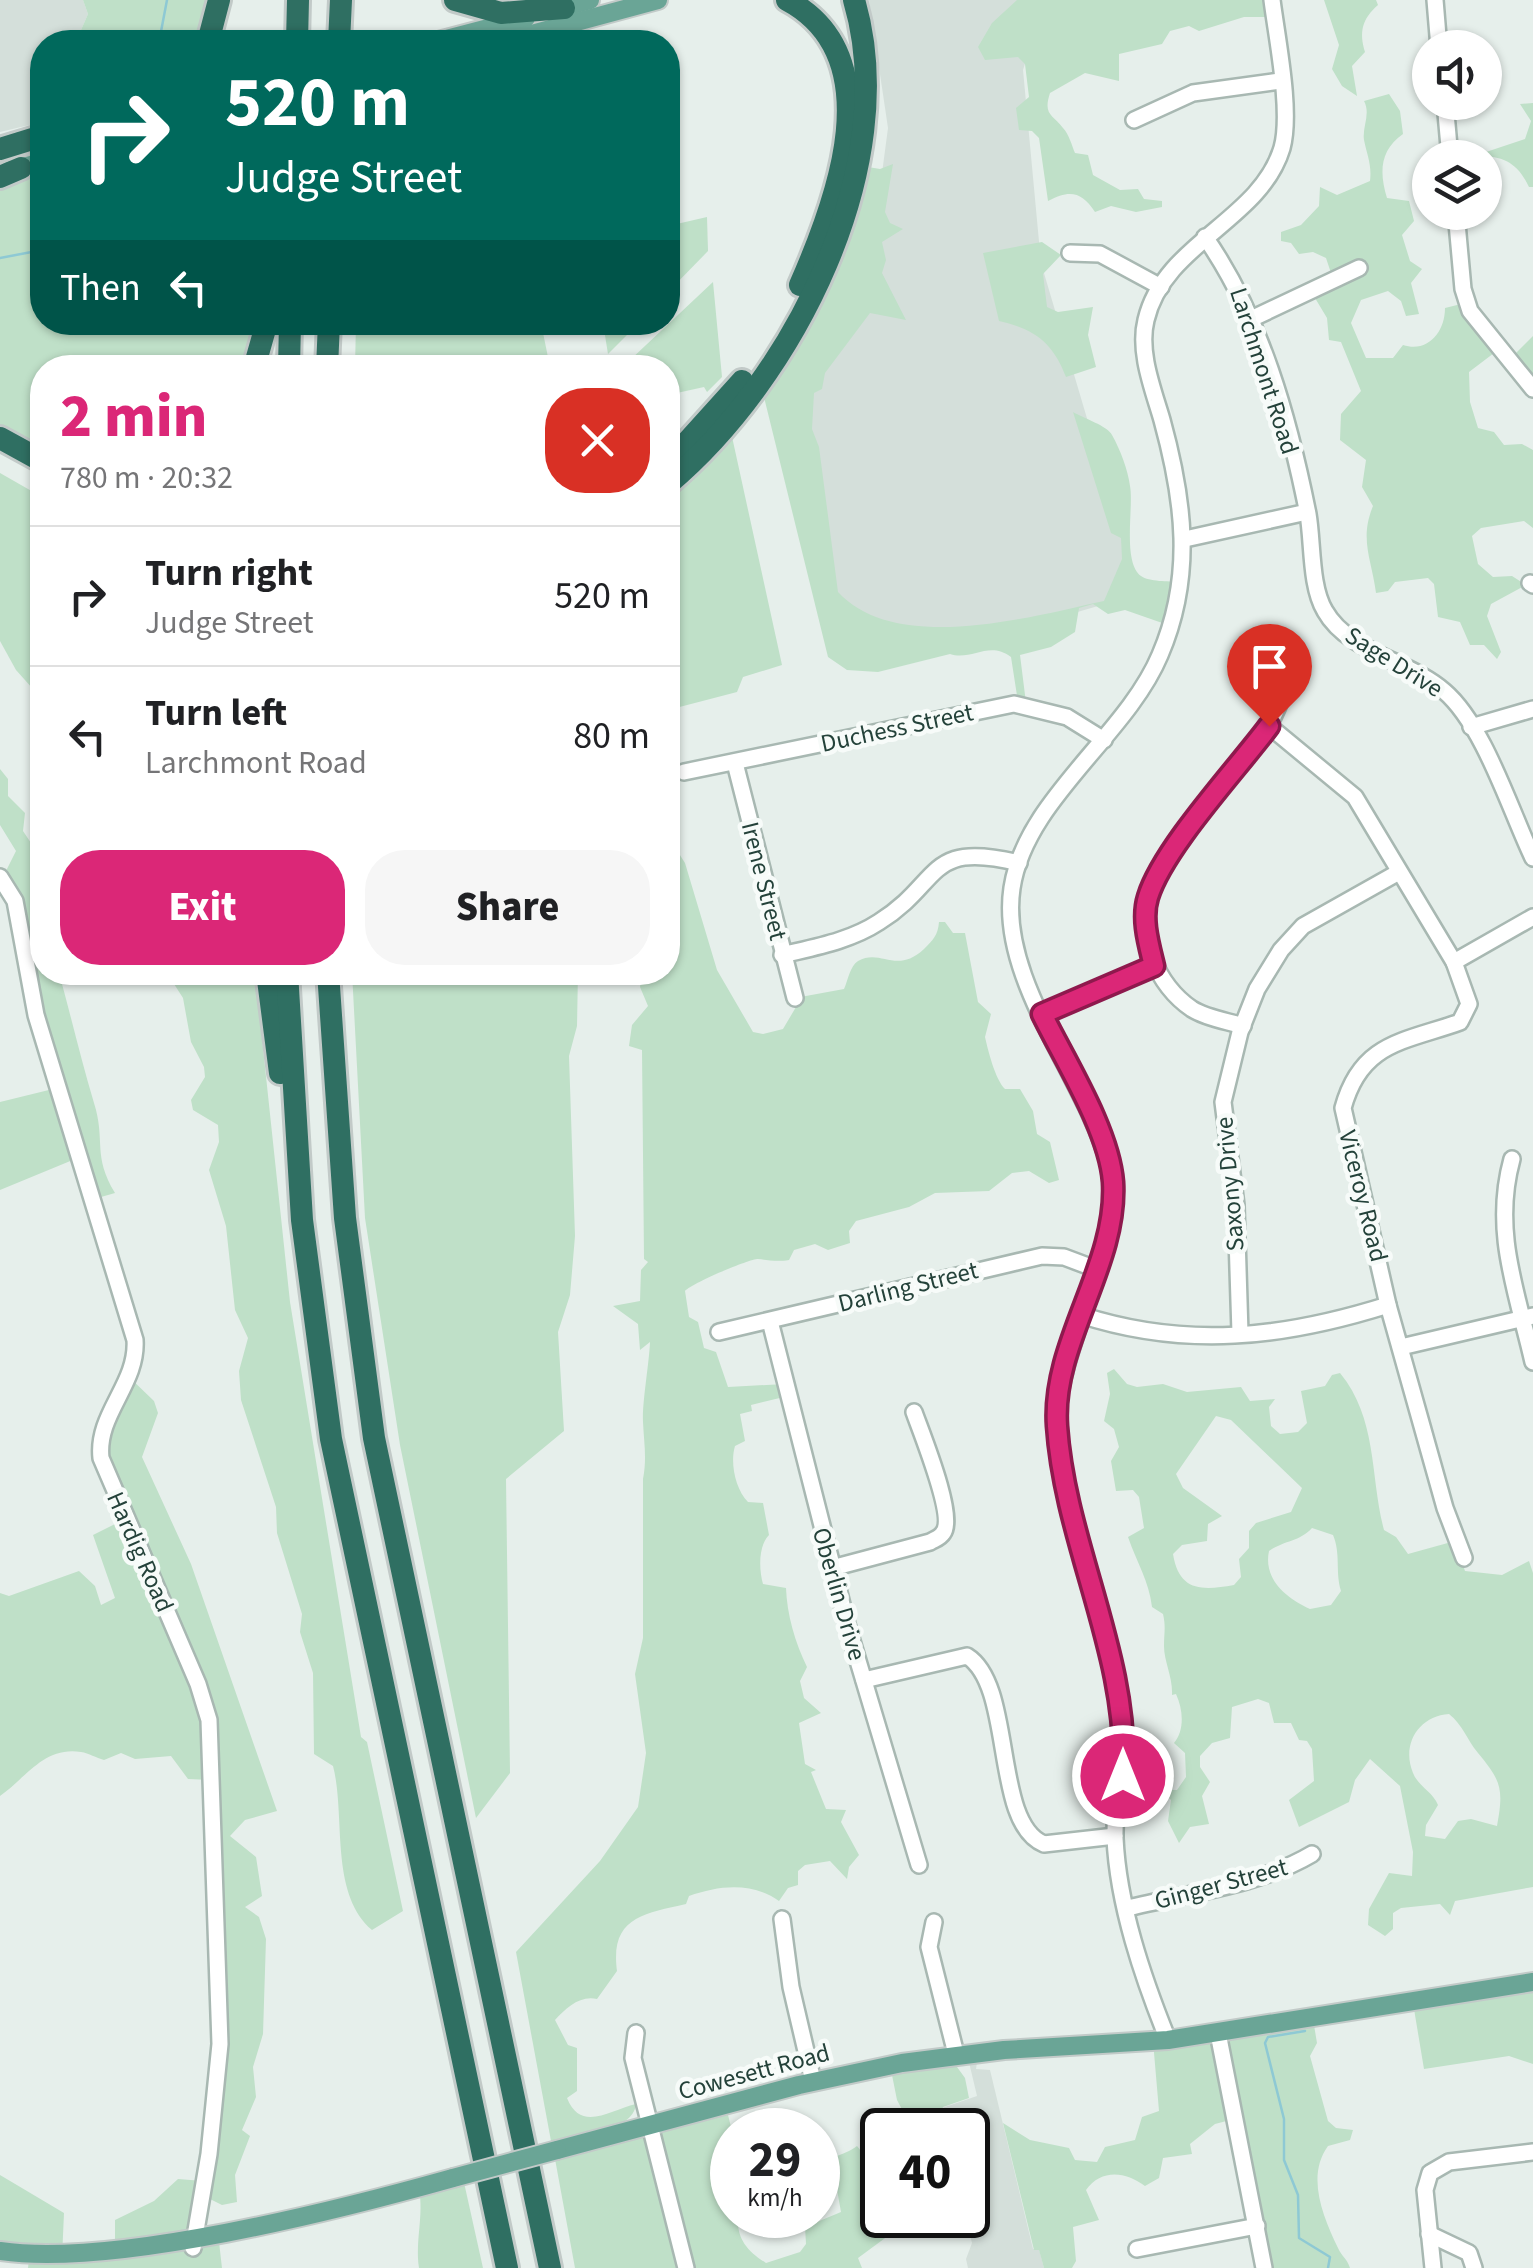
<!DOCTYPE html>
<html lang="en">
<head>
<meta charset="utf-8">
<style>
  body { margin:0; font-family:"Source Sans 3",sans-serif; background:#f6f6f6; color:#202124; height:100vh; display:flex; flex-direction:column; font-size:38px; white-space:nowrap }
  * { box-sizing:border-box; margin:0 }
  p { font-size:32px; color:#757577 }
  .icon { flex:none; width:55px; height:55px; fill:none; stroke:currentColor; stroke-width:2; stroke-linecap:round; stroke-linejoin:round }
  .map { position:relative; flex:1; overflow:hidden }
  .side { position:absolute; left:30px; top:355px; width:650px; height:630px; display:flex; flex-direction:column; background:#fff; border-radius:40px; box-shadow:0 2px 8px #0004 }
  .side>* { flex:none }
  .guide { position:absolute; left:30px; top:30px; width:650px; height:305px; border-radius:40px; box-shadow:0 2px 8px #0004; background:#00695c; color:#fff; overflow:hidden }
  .tools { position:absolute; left:1412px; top:30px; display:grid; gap:20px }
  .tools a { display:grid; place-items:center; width:90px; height:90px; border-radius:50%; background:#fff; box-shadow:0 2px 8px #0004; font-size:50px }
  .speed { position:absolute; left:710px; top:2108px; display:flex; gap:20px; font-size:50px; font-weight:700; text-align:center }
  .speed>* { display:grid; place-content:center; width:130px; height:130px; border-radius:50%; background:#fff; box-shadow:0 2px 8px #0004; line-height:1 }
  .speed small { font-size:25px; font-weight:400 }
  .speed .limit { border:5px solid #111; border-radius:15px; background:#fff; color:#111 }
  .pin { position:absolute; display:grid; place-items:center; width:85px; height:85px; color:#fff; margin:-102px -42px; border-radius:50% 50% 50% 0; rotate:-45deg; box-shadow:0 0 10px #0007 }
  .pin .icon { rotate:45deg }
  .me { position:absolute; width:110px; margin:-55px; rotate:0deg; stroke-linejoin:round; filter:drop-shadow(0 0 8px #0008) }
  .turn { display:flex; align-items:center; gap:35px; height:210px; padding:0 30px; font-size:45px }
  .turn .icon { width:130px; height:130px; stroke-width:2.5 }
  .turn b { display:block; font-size:70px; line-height:85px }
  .then { display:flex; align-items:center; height:95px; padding:0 30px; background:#0003; gap:20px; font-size:38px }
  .round { display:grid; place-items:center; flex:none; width:105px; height:105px; border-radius:40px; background:#f6f6f6 }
  .summary { display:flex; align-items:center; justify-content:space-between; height:170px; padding:0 30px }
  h1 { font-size:60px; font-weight:800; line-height:75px; color:#db2777 }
  .cta { display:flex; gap:20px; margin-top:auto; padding:20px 30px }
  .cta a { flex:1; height:115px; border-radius:40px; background:#db2777; color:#fff; font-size:40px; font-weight:800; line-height:115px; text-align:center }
  .cta a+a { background:#f6f6f6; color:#202124 }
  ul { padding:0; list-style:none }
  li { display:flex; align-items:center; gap:30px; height:140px; padding:0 30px; border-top:2px solid #e0e0e0 }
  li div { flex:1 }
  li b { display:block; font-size:38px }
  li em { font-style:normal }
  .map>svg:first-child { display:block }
  .built { fill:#d4dfda }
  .green { fill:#bfe0c8; fill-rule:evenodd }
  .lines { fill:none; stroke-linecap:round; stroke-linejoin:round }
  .stream { stroke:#8ec9d4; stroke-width:2.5 }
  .minor-casing { stroke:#a8b8b2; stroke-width:20 }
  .major-casing { stroke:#c2cac8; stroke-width:22 }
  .highway-casing { stroke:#c2cac8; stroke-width:28 }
  .minor { stroke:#fff; stroke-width:15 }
  .major { stroke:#6aa596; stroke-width:18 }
  .highway { stroke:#2f6f62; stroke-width:22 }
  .major-bridge-casing { stroke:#c2cac8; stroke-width:22; stroke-linecap:butt }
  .major-bridge { stroke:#6aa596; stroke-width:18 }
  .route-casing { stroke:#8e194d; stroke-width:25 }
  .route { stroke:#db2777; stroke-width:18 }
  .labels { text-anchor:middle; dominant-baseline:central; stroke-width:9; stroke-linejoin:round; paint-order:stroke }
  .street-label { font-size:25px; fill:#24423a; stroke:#f7fbf9 }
</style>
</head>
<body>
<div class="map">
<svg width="1533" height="2268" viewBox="0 0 1533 2268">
  <rect width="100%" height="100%" fill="#e6efeb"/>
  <g class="built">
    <path d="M0 0H83L88 14 81 30 91 42H42V122L0 132Z"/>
    <path d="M869 0H1045L1023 70 1041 263 1139 594 992 637 827 621 789 375 866 294 888 128Z"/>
    <path d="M978 2056 976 2069 990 2070 1033 2249H1039L1044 2268H968L966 2259 972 2243 965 2215 968 2130H944L942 2108 977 2096 968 2058Z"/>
  </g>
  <g class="green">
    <path d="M83 0H210L198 42H91L81 30 88 14Z"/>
    <path d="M1017 0H1272L1273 17H1244L1199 31 1189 26 1170 31 1162 44 1119 54V81L1085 73 1050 93C1043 115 1052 114 1063 128 1069 134 1072 146 1075 153L1088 155 1093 175 1120 190 1138 189 1144 199 1162 201V207L1136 212 1111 206 1095 212C1082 192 1070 189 1048 201L1039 138 1032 131 1019 130 1016 108 1029 97 1025 64 1018 57 985 60 978 47 992 23Z"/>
    <path d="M1324 0H1376L1378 5C1362 19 1359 32 1365 52L1352 66 1357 96 1342 86 1332 69 1339 45Z"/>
    <path d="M1389 94 1400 111 1403 134C1380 150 1379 172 1387 198L1409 201 1414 221 1402 235 1410 261 1422 269 1411 283 1419 314 1406 316 1401 301 1388 291 1361 300 1351 323 1366 358H1393L1403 345C1428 353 1445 332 1445 308L1465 303 1498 350 1469 372 1470 402 1478 428 1494 432 1504 445 1522 444 1533 450V528L1524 521 1481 528 1472 536 1478 564 1493 577 1512 576 1526 585 1491 604 1487 616 1501 652 1497 659 1484 645H1470L1460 622 1438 617 1434 584 1428 578 1395 582 1388 591 1376 593C1372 560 1359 540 1373 506L1362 487 1366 460 1340 440 1341 414 1361 391 1341 342 1329 340 1327 318 1315 298 1331 273 1326 258 1313 252 1299 254 1291 243 1281 241V232L1301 225 1319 206 1320 187 1337 195 1370 181C1372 165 1367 155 1364 140 1362 127 1371 114 1364 101Z"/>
    <path d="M1533 103V187H1529C1517 161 1501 155 1474 156L1525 139 1531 121 1520 104Z"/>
    <path d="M42 163V322L266 323 254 367 42 368V459L0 439V178Z"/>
    <path d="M893 164 885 212 890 223 903 229 882 242 886 260 882 273 906 320 870 313 825 373 822 389 814 393 812 429 819 447 838 592C896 655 1030 617 1104 601L1122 559 1121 538 1111 533 1073 412C1083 418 1108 426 1112 435 1120 449 1128 470 1130 486 1134 506 1122 562 1141 576 1149 582 1169 581 1179 582L1168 625 1125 610 1108 614 1093 604 1079 608 1075 632 1051 647 1020 655 1026 703 1018 702 1011 657C989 640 972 661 950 654L878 672 847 670 828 657 760 381 856 165 880 169Z"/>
    <path d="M707 217 708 251 668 292V226Z"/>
    <path d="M1042 242 1061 255 1043 274 1047 307 1058 312 1093 307 1088 335 1096 367 1066 377C1053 343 1035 329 999 321L983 253Z"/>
    <path d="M713 282 722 377 707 392 704 387 668 395V368L629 367V361Z"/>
    <path d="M356 323H541L550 367H355Z"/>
    <path d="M603 323V322L639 323 608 354Z"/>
    <path d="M1533 336V388L1509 360Z"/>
    <path d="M729 423 782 665 743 677 737 692 668 710V484Z"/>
    <path d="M0 473 42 497V699L16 670 0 641Z"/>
    <path d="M0 769 8 779V796L25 813 23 831 37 852 31 874 42 909V972L59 973C71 1016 81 1060 94 1103 106 1141 92 1155 115 1193L94 1199 80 1157 0 1190V1102L57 1088 3 877 16 851 0 825Z"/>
    <path d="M668 784 677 830 671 841 685 863 717 970 753 1032 763 1034 783 1029 796 1007 795 998 844 989C848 980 850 966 858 961 881 948 896 975 924 949 933 940 938 935 939 922H945L953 933H965L978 1002 991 1014 985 1037C988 1050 995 1079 1005 1089H1020L1033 1111 1037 1134 1050 1142 1059 1180 1049 1183 1029 1171 1012 1173 989 1191 935 1193 909 1207 856 1221 849 1231 850 1243 828 1250 815 1244 794 1250 789 1260C776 1262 769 1260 758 1259 749 1259 692 1283 685 1291L689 1317 698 1322 704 1348 716 1352 728 1387 785 1384 788 1396 751 1405 752 1411 740 1414 745 1441 735 1446C730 1462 735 1489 748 1502L763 1503 769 1535C758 1546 759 1570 763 1584L786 1588C787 1615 795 1642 807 1667L800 1681 804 1698 821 1713 799 1723 805 1764 816 1770 811 1772 826 1809 846 1810 841 1822 859 1855 849 1867 847 1879 830 1861 805 1865 798 1871V1885L788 1888 779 1901C752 1882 720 1885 689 1896L686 1904C642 1914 610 1918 617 1971L597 1999C580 1995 566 2008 555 2020L568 2045 577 2048V2091L567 2098C581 2133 610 2110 636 2104 633 2133 575 2135 551 2141L516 1952 600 1861 638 1807 646 1753 635 1674 643 1638V1479C647 1458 644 1443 643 1422 642 1403 649 1365 650 1342L640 1350 638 1324 613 1306 640 1301 641 1270 648 1262 644 1259 642 1050 629 1046 632 1025 648 1006 640 987 642 973 668 972V893L673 885 668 881Z"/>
    <path d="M352 972H578L577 1026 569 1056 575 1236 570 1295 558 1332 564 1431 506 1479 510 1773 476 1818 400 1445 365 1218Z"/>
    <path d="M167 973H255L290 1302 361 1737 367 1742 403 1911 372 1930C329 1893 346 1816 333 1766L314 1754 313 1673 300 1632 302 1614 277 1533 276 1507 241 1400 239 1371 248 1338 235 1310 226 1226 209 1170 219 1142 218 1125 193 1110 191 1100 205 1077 204 1067 191 1042 183 998Z"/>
    <path d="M1114 1369 1127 1384 1137 1387 1163 1384 1187 1392 1241 1387 1250 1401 1275 1399 1269 1407 1271 1426 1280 1434 1298 1432 1307 1423 1301 1391 1325 1386 1332 1375 1340 1373C1378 1419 1370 1478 1384 1530L1396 1537 1408 1554 1455 1541 1465 1571 1502 1575 1529 1561 1533 1573V1887L1455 1901 1450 1915 1440 1904 1401 1908 1393 1913V1929L1385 1936 1368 1925 1369 1909 1389 1873 1412 1876 1413 1852 1400 1786 1370 1759 1355 1780 1349 1802 1299 1827 1289 1800 1314 1781 1312 1749 1307 1741 1299 1740 1291 1723H1274L1269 1703 1258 1699 1232 1707 1230 1738 1212 1743 1200 1756V1767L1210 1782 1202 1796 1209 1824 1190 1827 1179 1843 1168 1821 1171 1800 1161 1790H1177L1186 1777 1185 1753 1174 1743C1185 1730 1183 1709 1176 1694L1172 1695C1173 1677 1164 1662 1164 1646 1164 1633 1166 1627 1163 1614L1152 1607C1149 1581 1137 1563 1128 1537L1144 1528 1139 1497 1133 1490 1116 1491 1111 1461 1119 1447 1114 1429 1104 1421 1110 1394 1107 1373ZM1216 1416 1231 1420 1302 1488 1291 1512 1256 1523 1249 1531V1548L1239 1559 1241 1577 1234 1585C1201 1591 1179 1591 1173 1554L1182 1545 1207 1541 1208 1524 1222 1516 1183 1488 1176 1474ZM1312 1528 1333 1535C1341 1554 1335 1571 1341 1591L1331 1605 1310 1609C1286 1598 1263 1579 1269 1551 1285 1540 1299 1542 1312 1528ZM1449 1714C1463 1725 1467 1740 1478 1753 1501 1781 1504 1788 1497 1826L1471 1819 1458 1821 1445 1839 1425 1836 1426 1825 1438 1805C1433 1792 1418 1786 1413 1773 1401 1744 1419 1716 1449 1714Z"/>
    <path d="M127 1375 154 1401 158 1413 142 1457 191 1564 277 1811 245 1820 230 1836 256 1857 262 1896 245 1907 259 1917 266 1939 263 2034 253 2067 256 2097 242 2130 250 2136 235 2175 237 2202 222 2205 202 2195 194 2239 219 2242 222 2268H28L29 2259 0 2251V2175L64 2213 62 2258 115 2256V2220L154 2201 178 2179 203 2181 215 2098 211 1780 188 1779 171 1756 135 1759 121 1753 104 1760C96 1758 89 1753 81 1752 44 1746 26 1778 0 1796V1593L9 1596 79 1571 95 1586 101 1605 115 1598 93 1535 123 1520 103 1459Z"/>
    <path d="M1533 1980V2064L1509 2056 1424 2069 1413 2003Z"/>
    <path d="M1313 2019 1317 2043 1310 2056 1328 2121 1336 2128 1353 2130 1350 2140 1328 2146C1306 2176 1323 2217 1338 2248 1342 2257 1347 2258 1350 2268H1264L1234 2119 1215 2124 1190 2144 1192 2154 1163 2158 1159 2178 1145 2186C1125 2171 1101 2169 1086 2190L1099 2220 1073 2227 1076 2261 1072 2268H1044L1039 2250H1034L1003 2123 1030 2140 1069 2148 1075 2160 1097 2162 1105 2147 1135 2140 1142 2117 1159 2111 1153 2041Z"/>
    <path d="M937 2066 957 2067 965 2078 969 2098 943 2107 936 2130H913L897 2100 891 2070Z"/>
    <path d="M728 2115 732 2131 726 2139 727 2150 732 2154V2215H738C736 2238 747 2251 766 2263L800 2252 806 2244 805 2227 841 2212 836 2184 823 2176C825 2153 842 2158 857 2146L882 2177V2215H942L923 2222 911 2219 858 2258 862 2268H575L555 2159Z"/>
    <path d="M463 2178 483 2268H419C415 2240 424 2216 419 2189Z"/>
  </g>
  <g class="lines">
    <g class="stream">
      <path d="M159 42 167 0"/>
      <path d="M0 258 42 250"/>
      <path d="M1305 2031 1268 2037 1265 2043 1284 2119V2160L1298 2195 1299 2238 1330 2257 1328 2268"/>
    </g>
    <defs>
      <g id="minor">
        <path d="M1435 0 1439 48"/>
        <path d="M1445 102 1450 158"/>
        <path d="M1134 120 1193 93 1280 81"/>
        <path d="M1456 212 1463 289 1470 311 1533 389"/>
        <path d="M1205 237C1261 317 1289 419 1308 514 1313 543 1310 586 1325 611 1348 652 1410 661 1444 691 1484 725 1510 810 1533 858"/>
        <path d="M1070 253 1100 254 1161 287"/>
        <path d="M1251 319 1359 268"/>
        <path d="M1185 539 1307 512"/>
        <path d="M1530 583 1533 585"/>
        <path d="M1269 726 1355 797 1454 962 1469 1004 1460 1022C1404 1042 1361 1042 1343 1108L1388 1305 1445 1508 1464 1558"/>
        <path d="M1471 727 1533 709"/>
        <path d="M735 763 795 998"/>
        <path d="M684 772 1014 704 1067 717 1104 740"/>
        <path d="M0 877 15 901 36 1015 135 1340C138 1384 96 1414 101 1458L198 1684 209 1720 220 2044 209 2154 193 2248"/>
        <path d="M782 955C815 947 850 941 879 922 943 882 925 840 1019 863"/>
        <path d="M1454 962 1533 917"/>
        <path d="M1042 1014 1154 966"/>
        <path d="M1243 1026C1227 1021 1206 1018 1192 1009 1158 986 1134 934 1149 894 1169 842 1234 772 1269 726L1279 704"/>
        <path d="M1512 1159C1492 1231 1517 1292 1533 1362"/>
        <path d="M1081 1315C1186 1349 1283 1338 1388 1305"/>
        <path d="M770 1321 847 1624 919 1865"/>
        <path d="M719 1332 1042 1256 1064 1257 1096 1269"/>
        <path d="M1240 1333 1236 1205 1223 1102 1240 1032 1257 989 1281 950 1303 926 1399 872"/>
        <path d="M1401 1347 1533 1316"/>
        <path d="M832 1568 930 1542C935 1539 940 1538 943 1533 956 1517 921 1432 914 1412"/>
        <path d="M864 1680 967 1656C1015 1686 992 1823 1044 1844L1115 1836"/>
        <path d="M1128 1908C1188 1893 1258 1886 1312 1854"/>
        <path d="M782 1919 791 1987 813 2081"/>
        <path d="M934 1922 929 1947 956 2054"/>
        <path d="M636 2033 633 2058 686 2268"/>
        <path d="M1218 2033 1264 2268"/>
        <path d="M1168 2040C1143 1978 1118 1905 1115 1838 1114 1793 1127 1755 1121 1706 1107 1640 1086 1575 1071 1509 1064 1479 1055 1447 1057 1417 1061 1341 1127 1235 1109 1165 1086 1078 998 980 1012 888 1025 800 1126 736 1160 655 1194 576 1184 500 1162 420 1153 389 1138 352 1146 320 1164 243 1260 221 1282 148 1292 112 1277 39 1272 0"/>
        <path d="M1429 2234 1469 2253 1474 2268"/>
        <path d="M1137 2249 1257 2226"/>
        <path d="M1433 2268 1425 2190 1430 2173 1449 2162 1533 2152"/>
      </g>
      <g id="major">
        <path d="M551 11 590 0"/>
        <path d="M435 42 526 18"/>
        <path d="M502 42 658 0"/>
        <path d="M9 171 42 162"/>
        <path d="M557 2150 799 2085 902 2063 1004 2050 1168 2040 1533 1982"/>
        <path d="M0 2251C112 2268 339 2210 453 2178"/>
      </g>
      <g id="highway">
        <path d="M455 0 501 13 564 8"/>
        <path d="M787 0C892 56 837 201 800 285"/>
        <path d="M208 42 219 0"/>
        <path d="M297 42 298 0"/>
        <path d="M339 42 341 0"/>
        <path d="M0 149 42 136"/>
        <path d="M0 177 21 168"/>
        <path d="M254 368 267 322"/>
        <path d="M289 368 290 322"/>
        <path d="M327 368 329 322"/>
        <path d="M0 438 42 461"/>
        <path d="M668 463 742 381"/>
        <path d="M668 484C793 379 903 165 854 0"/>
        <path d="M267 972 280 1073"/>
        <path d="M287 972 302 1220 331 1439 507 2268"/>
        <path d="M328 972 345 1218 374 1438 550 2268"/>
      </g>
    </defs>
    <use href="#minor" class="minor-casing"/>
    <use href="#major" class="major-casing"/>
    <use href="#highway" class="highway-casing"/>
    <use href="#minor" class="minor"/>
    <use href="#major" class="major"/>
    <use href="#highway" class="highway"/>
    <defs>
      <path id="major-bridge" d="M453 2178 557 2150"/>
    </defs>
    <use href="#major-bridge" class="major-bridge-casing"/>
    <use href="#major-bridge" class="major-bridge"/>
  </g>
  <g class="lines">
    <defs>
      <path id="route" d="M1123 1776C1130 1656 1065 1545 1057 1426 1051 1342 1118 1266 1113 1182 1109 1130 1065 1061 1042 1014L1154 966C1149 945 1141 919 1148 897 1163 848 1237 769 1269 726"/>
    </defs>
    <use href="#route" class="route-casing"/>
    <use href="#route" class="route"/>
  </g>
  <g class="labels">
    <g class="street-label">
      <text transform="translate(1264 371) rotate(72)">Larchmont Road</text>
      <text transform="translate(1394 662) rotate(32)">Sage Drive</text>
      <text transform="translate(897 728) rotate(-12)">Duchess Street</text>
      <text transform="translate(764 881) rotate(76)">Irene Street</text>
      <text transform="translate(1230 1184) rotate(-95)">Saxony Drive</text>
      <text transform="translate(1363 1196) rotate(76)">Viceroy Road</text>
      <text transform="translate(908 1287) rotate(-14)">Darling Street</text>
      <text transform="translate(140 1552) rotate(66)">Hardig Road</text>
      <text transform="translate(839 1594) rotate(74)">Oberlin Drive</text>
      <text transform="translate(1221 1884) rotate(-15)">Ginger Street</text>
      <text transform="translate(754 2072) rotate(-15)">Cowesett Road</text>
    </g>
  </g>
</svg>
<div class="tools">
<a><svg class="icon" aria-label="sound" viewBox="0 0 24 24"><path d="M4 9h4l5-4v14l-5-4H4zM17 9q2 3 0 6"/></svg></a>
<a><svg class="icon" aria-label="layers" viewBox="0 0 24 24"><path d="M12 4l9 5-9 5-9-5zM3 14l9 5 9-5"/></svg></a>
</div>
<div class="speed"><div>29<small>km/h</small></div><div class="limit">40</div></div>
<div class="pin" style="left:1269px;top:726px;background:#d93025"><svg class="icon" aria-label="arrive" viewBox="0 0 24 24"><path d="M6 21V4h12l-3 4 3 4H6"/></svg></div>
<svg class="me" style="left:1123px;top:1776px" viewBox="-20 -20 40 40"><circle r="17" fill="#db2777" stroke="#fff" stroke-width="3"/><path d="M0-11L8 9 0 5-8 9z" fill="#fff"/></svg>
<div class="guide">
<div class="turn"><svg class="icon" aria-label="right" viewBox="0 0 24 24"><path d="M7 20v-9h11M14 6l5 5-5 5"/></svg><div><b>520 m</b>Judge Street</div></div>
<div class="then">Then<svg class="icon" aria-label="left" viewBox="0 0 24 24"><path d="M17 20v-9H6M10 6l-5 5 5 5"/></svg></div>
</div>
<section class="side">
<div class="summary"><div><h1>2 min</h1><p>780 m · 20:32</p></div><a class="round" style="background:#d93025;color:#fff"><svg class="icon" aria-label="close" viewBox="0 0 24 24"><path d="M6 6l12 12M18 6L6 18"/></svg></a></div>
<ul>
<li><svg class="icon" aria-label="right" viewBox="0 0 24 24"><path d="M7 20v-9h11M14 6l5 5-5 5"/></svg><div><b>Turn right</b><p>Judge Street</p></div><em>520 m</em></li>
<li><svg class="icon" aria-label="left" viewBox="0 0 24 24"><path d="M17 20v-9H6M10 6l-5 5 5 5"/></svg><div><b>Turn left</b><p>Larchmont Road</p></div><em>80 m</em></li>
</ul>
<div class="cta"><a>Exit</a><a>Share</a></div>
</section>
</div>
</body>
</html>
